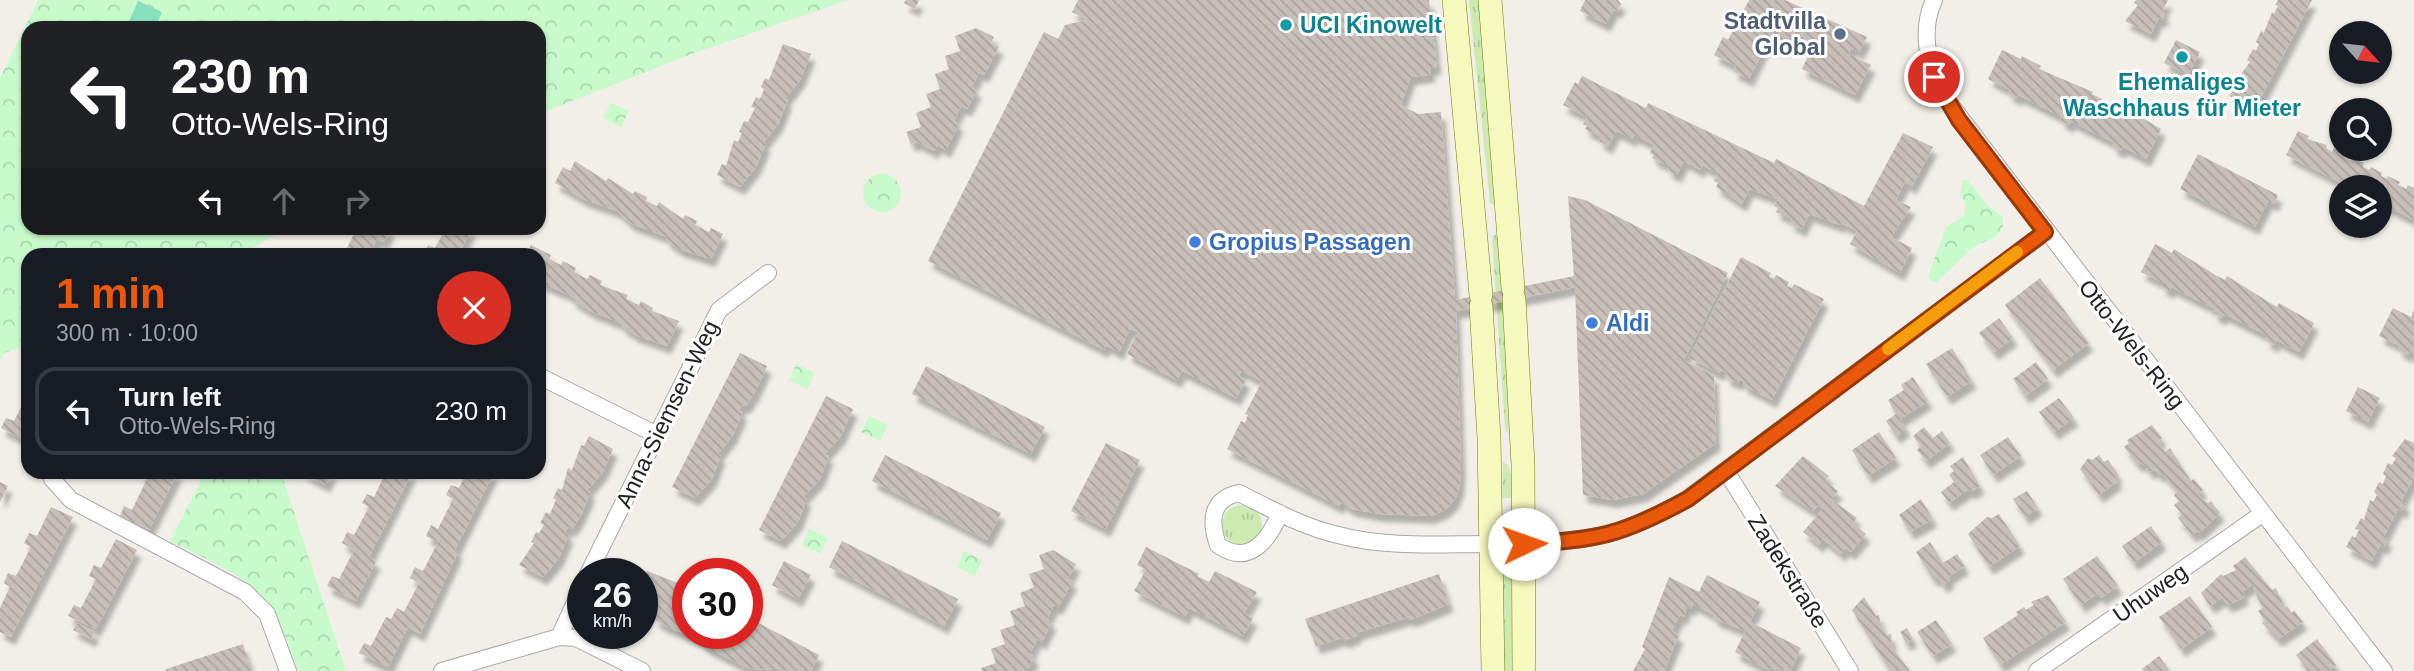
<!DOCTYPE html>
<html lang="en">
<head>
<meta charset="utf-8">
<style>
  body { margin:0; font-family:Helvetica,sans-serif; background:#242831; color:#f1f3f6; height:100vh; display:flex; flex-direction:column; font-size:26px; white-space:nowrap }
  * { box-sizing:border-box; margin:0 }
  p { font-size:23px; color:#9ea1a6 }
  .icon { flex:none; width:38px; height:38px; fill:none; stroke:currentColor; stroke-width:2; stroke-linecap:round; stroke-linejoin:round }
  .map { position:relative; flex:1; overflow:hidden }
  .drawer { position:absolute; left:21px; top:248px; width:525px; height:231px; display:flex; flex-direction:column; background:#171b24; border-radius:21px; box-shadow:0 2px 5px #0004 }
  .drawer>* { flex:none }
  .top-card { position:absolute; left:21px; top:21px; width:525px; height:214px; border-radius:21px; box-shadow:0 2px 5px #0004; background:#202124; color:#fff; overflow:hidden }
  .needle { width:46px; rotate:117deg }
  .controls { position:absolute; left:2329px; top:21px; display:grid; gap:14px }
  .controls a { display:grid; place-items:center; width:63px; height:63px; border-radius:50%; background:#171b24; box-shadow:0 2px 5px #0004; font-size:35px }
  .speed { position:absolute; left:567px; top:558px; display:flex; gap:14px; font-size:35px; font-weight:700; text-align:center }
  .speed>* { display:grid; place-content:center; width:91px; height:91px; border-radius:50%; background:#171b24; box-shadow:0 2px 5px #0004; line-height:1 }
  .speed small { font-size:18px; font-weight:400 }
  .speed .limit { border:10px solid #d22; background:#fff; color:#111 }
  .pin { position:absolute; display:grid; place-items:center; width:60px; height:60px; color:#fff; margin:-30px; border:4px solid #fff; border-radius:50%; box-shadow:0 2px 7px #0007 }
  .me { position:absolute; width:77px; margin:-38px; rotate:87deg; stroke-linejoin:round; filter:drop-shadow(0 0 5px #0008) }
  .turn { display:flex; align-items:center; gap:24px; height:147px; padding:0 35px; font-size:32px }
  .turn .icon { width:91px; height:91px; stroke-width:2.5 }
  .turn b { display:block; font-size:49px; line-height:60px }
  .lanes { display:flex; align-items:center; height:66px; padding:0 35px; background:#0003; justify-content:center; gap:35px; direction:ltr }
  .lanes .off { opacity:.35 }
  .round { display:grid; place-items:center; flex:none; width:74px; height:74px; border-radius:37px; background:#242831 }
  .head { display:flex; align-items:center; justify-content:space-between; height:119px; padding:0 35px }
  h1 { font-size:42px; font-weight:800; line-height:52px; color:#ea580c }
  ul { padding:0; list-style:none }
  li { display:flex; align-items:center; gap:21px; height:88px; margin:0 14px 10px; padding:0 21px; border:4px solid #363941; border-radius:21px }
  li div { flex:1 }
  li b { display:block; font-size:26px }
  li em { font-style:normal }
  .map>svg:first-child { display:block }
  .grass { fill:url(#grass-tufts) }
  .park { fill:url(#park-crowns) }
  .pitch { fill:#88e0be }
  .building { fill:url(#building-back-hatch); filter:url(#shadow) }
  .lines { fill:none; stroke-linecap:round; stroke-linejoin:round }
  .minor-casing { stroke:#a9a9a9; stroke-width:18 }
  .secondary-casing { stroke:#707d05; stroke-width:24 }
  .minor { stroke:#fff; stroke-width:16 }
  .secondary { stroke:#f7fabf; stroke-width:23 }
  .route-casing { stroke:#983908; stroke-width:18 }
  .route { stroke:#ea580c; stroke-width:12 }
  .slow { stroke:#f59e0b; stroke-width:12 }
  .culture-dot { fill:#0f9aa8; stroke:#fff; stroke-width:2.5 }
  .service-dot { fill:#5c6f8a; stroke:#fff; stroke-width:2.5 }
  .shop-dot { fill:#3f7fe0; stroke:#fff; stroke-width:2.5 }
  .labels { text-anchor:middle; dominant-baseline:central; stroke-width:6; stroke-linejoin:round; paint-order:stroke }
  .service-label { font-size:23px; font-weight:bold; fill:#4e5e75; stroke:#fff; text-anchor:end }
  .culture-label { font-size:23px; font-weight:bold; fill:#0d838f; stroke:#fff; text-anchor:start }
  .shop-label { font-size:23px; font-weight:bold; fill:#366cbe; stroke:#fff; text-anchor:start }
  .street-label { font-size:23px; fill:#222; stroke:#fff }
</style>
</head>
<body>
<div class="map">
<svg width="2414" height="671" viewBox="0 0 2414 671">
  <defs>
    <pattern id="grass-tufts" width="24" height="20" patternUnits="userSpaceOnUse" patternTransform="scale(1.75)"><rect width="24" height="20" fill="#cdebb0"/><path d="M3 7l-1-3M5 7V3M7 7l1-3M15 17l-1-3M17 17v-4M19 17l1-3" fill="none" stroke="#b0c997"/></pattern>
    <pattern id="park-crowns" width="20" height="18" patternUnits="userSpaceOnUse" patternTransform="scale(1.75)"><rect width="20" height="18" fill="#c8facc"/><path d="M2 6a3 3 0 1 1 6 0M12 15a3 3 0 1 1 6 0" fill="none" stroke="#acd6af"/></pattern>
    <pattern id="building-back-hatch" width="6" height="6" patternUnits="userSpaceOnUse" patternTransform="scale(1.75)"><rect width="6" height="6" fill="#c7bfb8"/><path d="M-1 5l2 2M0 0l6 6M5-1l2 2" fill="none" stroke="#aba49e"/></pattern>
    <filter id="shadow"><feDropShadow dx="4.5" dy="8" stdDeviation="2" flood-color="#0004"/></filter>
  </defs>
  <rect width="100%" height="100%" fill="#f2efe9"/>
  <g class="grass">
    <path d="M1469 0H1482L1499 207 1490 203Z"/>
    <path d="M1495 234 1500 239 1509 434 1505 430 1492 238Z"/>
    <path d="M1503 462 1508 465 1514 483V498H1502Z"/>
    <circle cx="1242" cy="525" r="20"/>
    <path d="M1501 549 1511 552 1514 557 1516 671H1502Z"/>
  </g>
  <g class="park">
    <path d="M38 0H848L689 55 539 114V28H28V228H288L239 255 28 256V345L4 353 0 361V78Z"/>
    <path d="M611 103 629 111 621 127 603 118Z"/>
    <circle cx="882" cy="193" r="19"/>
    <path d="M1967 179 1987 205 2003 217V226L1998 235 1972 248 1937 282 1931 281 1928 276 1946 227 1964 216 1966 203 1960 195 1963 180Z"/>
    <path d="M796 364 815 373 807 389 789 380Z"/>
    <path d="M869 416 888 425 880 441 861 432Z"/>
    <path d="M205 473H281L346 671H298C269 582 249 581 170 541Z"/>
    <path d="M809 529 828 538 820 554 802 545Z"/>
    <path d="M964 551 982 560 975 576 957 567Z"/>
  </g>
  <path class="pitch" d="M138 1 162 12 155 28H126Z"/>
  <g class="building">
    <path d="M906 0H919L915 9 904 3Z"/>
    <path d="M1078 0H1429L1437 67 1430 68 1431 74 1428 75 1411 77 1401 105 1418 114 1441 112 1455 300 1574 276 1568 196 1585 200 1728 273 1684 360 1714 376 1716 443 1643 494 1613 500 1583 495 1575 287 1456 311 1461 469 1460 486 1455 500 1445 510 1431 516 1380 514 1352 509 1341 502 1339 506 1227 449 1241 421 1245 423 1248 415 1245 414 1262 381 1241 371 1239 376 1246 380 1236 398 1182 371 1177 380 1127 354 1138 332 1130 329 1119 352 1106 345 1104 350 928 261 1044 32 1058 39 1065 25 1087 20 1072 12Z"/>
    <path d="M1585 0H1618L1621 4 1617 11 1614 9 1606 24 1580 11Z"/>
    <path d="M1749 0H1785L1867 37 1859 52 1851 48 1849 54 1871 65 1855 95 1802 69 1809 54 1817 57 1820 52 1789 37 1783 49 1767 42 1749 79 1733 71 1736 66 1714 55 1723 37 1728 40Z"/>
    <path d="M2136 0H2168L2162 12 2165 14 2162 20 2159 18 2151 34 2125 21 2138 5 2134 3Z"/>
    <path d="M2278 0H2312L2255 109 2229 96 2241 80 2238 78 2250 62 2247 60 2253 49 2256 51 2259 44 2256 42 2261 31 2264 33 2272 12 2274 14 2278 6 2275 5Z"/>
    <path d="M976 28 994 37 991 43 999 47 984 75 979 72 972 87 977 90 967 109 961 106 954 121 959 124 946 150 937 145 934 151 917 142 911 144 906 132 921 127 916 113 931 107 926 94 940 89 935 74 949 69 945 56 960 51 955 36Z"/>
    <path d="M2176 40 2200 52 2188 75 2164 63Z"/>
    <path d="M783 44 811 54 800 80 785 99 788 100 778 124 763 143 766 144 756 167 740 187 717 175 722 164 726 166 734 140 738 142 742 133 739 132 744 121 748 122 755 108 751 107 756 97 760 99 764 89 761 87 765 78 769 80Z"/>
    <path d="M2002 50 2021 59 2022 56 2041 66 2039 69 2093 92 2092 94 2126 112 2127 109 2161 129 2146 159 2123 147 2121 151 2112 146 2114 143 2071 121 2069 125 2060 120 2062 117 2018 95 2017 98 2008 94 2010 90 1988 79Z"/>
    <path d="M1582 76 1646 108 1648 103 1774 163 1776 159 1864 206 1903 133 1933 147 1912 186 1905 182 1896 200 1911 207 1891 237 1912 248 1900 273 1850 244 1857 231 1841 223 1840 225 1809 214 1802 229 1790 223 1792 219 1776 212 1778 208 1774 206 1778 199 1749 189 1742 204 1716 187 1718 183 1714 181 1718 173 1702 165 1700 170 1684 161 1677 175 1667 170 1669 166 1652 158 1654 155 1650 153 1654 145 1634 135 1632 139 1616 131 1608 146 1599 141 1601 137 1585 129 1587 126 1583 124 1587 117 1563 105 1575 82 1578 84Z"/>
    <path d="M2298 131 2309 136 2307 139 2327 145 2326 148 2332 152 2334 148 2346 154 2344 158 2351 161 2352 157 2364 163 2363 167 2369 170 2371 167 2382 173 2381 176 2387 179 2388 176 2400 182 2398 185 2406 189 2408 185 2414 188V220L2380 203V187H2349L2286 155Z"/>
    <path d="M2198 154 2278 195 2274 204 2268 201 2255 227 2180 189Z"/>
    <path d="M575 161 606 181 608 178 633 194 635 191 647 197 646 201 657 206 659 202 683 219 685 215 697 221 695 225 709 232 711 228 723 234 711 259 679 249 666 240 667 237 630 223 617 211 583 199 555 183 563 167 570 171Z"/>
    <path d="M357 228H391L384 242 377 239 369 256H343Z"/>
    <path d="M446 228H472L458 256H422L428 245 435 248Z"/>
    <path d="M2155 244 2172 253 2174 249 2217 276 2225 280 2227 276 2272 304 2277 307 2279 303 2314 323 2299 352 2276 340 2274 345 2265 340 2268 336 2224 314 2222 318 2213 313 2215 309 2171 287 2170 291 2161 287 2163 283 2141 272Z"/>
    <path d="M531 245 551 255 549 259 561 265 563 261 576 268 574 272 587 279 590 275 602 281 600 285 628 295 626 299 639 305 641 301 653 308 652 311 679 321 667 346 635 335 621 326 623 324 590 311 571 299 572 296 539 282V256H526Z"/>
    <path d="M1741 257 1771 273 1769 277 1774 279 1776 275 1789 282 1787 286 1792 288 1794 284 1824 299 1772 400 1743 385 1744 382 1740 379 1738 383 1725 377 1727 373 1721 370 1719 373 1689 358Z"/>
    <path d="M2040 278 2089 343 2053 370 2005 305Z"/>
    <path d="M2393 308 2411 317 2414 310V354L2410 351 2408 355 2398 350 2400 346 2379 336Z"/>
    <path d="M1999 318 2013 338 1994 352 1979 333Z"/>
    <path d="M1952 348 1972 381 1947 397 1926 364Z"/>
    <path d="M740 353 767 366 755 392 746 406 742 405 739 411 743 412 733 435 718 454 721 456 712 479 695 498 672 487Z"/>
    <path d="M2036 362 2048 379 2025 396 2013 379Z"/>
    <path d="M926 366 1045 427 1031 454 912 394Z"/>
    <path d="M1913 377 1928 401 1900 419 1906 428 1896 436 1886 421 1896 414 1888 400 1904 390 1901 385Z"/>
    <path d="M2358 387 2380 398 2368 422 2346 411Z"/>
    <path d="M28 394V442L1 428 6 418 14 421Z"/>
    <path d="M826 396 853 409 841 436 825 454 829 456 820 479 803 497 807 499 798 522 781 541 759 530Z"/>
    <path d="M2059 398 2074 418 2054 432 2039 412Z"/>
    <path d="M2152 425 2162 438 2159 440 2162 447 2165 452 2170 448 2191 481 2194 479 2203 490 2198 494 2202 499 2208 503 2211 501 2220 513 2199 533 2197 531 2192 535 2178 518 2182 514 2174 505 2179 501 2174 495 2177 492 2162 473 2159 475 2154 469 2150 472 2142 462 2138 465 2124 447 2129 443 2127 440Z"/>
    <path d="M1924 427 1933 438 1942 431 1950 443 1926 461 1917 450 1921 446 1913 436Z"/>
    <path d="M1879 432 1896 458 1868 476 1852 450Z"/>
    <path d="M589 436 613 449 603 472 587 490 591 492 581 515 572 529 568 527 565 533 569 535 559 558 543 577 519 565 534 543 531 542 536 532 539 533 544 525 540 523 546 512 550 514 556 500 553 498 558 488 562 490 568 468 572 470 581 445 584 446Z"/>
    <path d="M2008 437 2021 456 1993 475 1980 455Z"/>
    <path d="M2405 439 2414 443V477L2401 502 2406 504 2402 511 2398 509 2383 538 2388 539 2384 547 2380 545 2372 561 2346 547 2352 536 2355 538 2359 530 2355 529 2361 518 2364 520 2370 500 2373 502 2377 495 2374 492 2379 482 2383 484 2386 476 2383 474 2388 463 2392 465 2396 458 2392 456Z"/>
    <path d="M1106 443 1140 460 1106 529 1071 511Z"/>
    <path d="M885 455 1001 513 987 540 872 481Z"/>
    <path d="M2099 455 2104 462 2108 460 2118 474 2115 477 2118 481 2099 495 2080 469 2088 458 2092 460Z"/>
    <path d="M1803 456 1829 476 1825 481 1838 491 1831 499 1857 518 1853 523 1866 534 1851 552 1845 548 1841 554 1823 539 1819 545 1803 532 1823 509 1818 505 1813 511 1775 486Z"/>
    <path d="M1963 457 1980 486 1971 492 1969 489 1949 503 1941 492 1954 482 1949 475 1954 471 1950 466Z"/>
    <path d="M142 472H178L149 530 120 516 124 506 132 510 147 479 140 476Z"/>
    <path d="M301 472H332L326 485Z"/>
    <path d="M386 472H412L369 557 376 561 356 601 327 586 332 576 339 579 354 550 342 543 347 532 354 535 369 507 362 503 367 494 374 497Z"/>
    <path d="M467 472H494L455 550 458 552 420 634 408 627 388 667 359 653 364 643 371 646 386 617 391 619 397 608 404 612 419 583 410 578 415 567 423 571 438 542 426 536 431 525 438 529 453 499 446 495 451 485 459 488Z"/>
    <path d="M0 482 8 486 0 502Z"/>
    <path d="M2027 491 2038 508 2025 517 2013 499Z"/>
    <path d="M1921 499 1933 519 1910 532 1899 515Z"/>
    <path d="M51 507 73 517 11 637 0 632V608L10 587 4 583 8 573 16 576 31 547 24 543 29 533 37 536Z"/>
    <path d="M1999 514 2020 546 1989 567 1968 534 1987 517 1992 518Z"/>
    <path d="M2151 526 2162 542 2134 563 2122 546Z"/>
    <path d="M116 539 137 550 96 629 68 616 74 605 81 608 96 579 89 576 94 565 101 568Z"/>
    <path d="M842 541 958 599 944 626 829 567Z"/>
    <path d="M1930 542 1943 563 1957 554 1965 566 1948 577 1950 580 1943 585 1937 577 1933 579 1916 552Z"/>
    <path d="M1146 547 1199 574 1197 576 1209 582 1215 571 1257 592 1244 613 1253 618 1243 636 1189 608 1185 617 1134 591 1146 570 1137 565Z"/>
    <path d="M1053 550 1076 564 1068 579 1073 581 1058 607 1054 605 1047 619 1052 622 1042 642 1037 639 1030 654 1035 657 1027 671H982L981 668 996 663 991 649 1005 644 1000 630 1015 625 1010 611 1025 606 1020 593 1034 587 1029 574 1044 569 1039 555Z"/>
    <path d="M2097 556 2118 586 2101 598 2098 593 2081 605 2063 579Z"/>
    <path d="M2245 557 2272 590 2276 588 2285 608 2287 607 2292 613 2294 610 2303 622 2278 639 2262 623 2265 621 2258 611 2263 608 2253 589V584L2242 592 2245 597 2228 605 2222 598 2210 606 2201 593 2221 574 2223 576 2236 570 2233 566Z"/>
    <path d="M784 561 811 575 798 599 772 585Z"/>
    <path d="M647 571 688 587V634H747V617L819 655 811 671 749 669 706 647 698 639 663 625 654 619 657 613 642 610V581Z"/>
    <path d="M1439 574 1449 604 1410 620 1409 617 1356 633 1357 636 1343 641 1342 638 1316 646 1305 619Z"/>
    <path d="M1707 575 1760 602 1750 622 1801 648 1790 671 1766 669 1735 652 1745 631 1713 618 1714 615 1693 604 1691 609 1687 606 1684 617 1680 615 1672 631 1679 635 1664 671H1633L1645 649 1642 647 1669 577 1699 592Z"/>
    <path d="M2048 595 2066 622 2000 665 1983 638 2018 615 2016 612 2024 607 2026 610 2034 605 2031 602Z"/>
    <path d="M2190 596 2212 627 2181 649 2159 617Z"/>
    <path d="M1864 597 1876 616 1879 615 1880 622 1887 635 1891 634 1892 647 1910 671H1890L1852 610Z"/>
    <path d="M1936 620 1952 644 1933 656 1917 632Z"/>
    <path d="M77 623 95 632 91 639 73 630Z"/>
    <path d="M1907 628 1913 639 1906 643 1900 632Z"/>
    <path d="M2317 639 2336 665 2328 671H2308L2296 655Z"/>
    <path d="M243 644 251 671H166V669Z"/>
    <path d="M2159 656 2170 671H2144L2142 669Z"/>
  </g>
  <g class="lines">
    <defs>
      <g id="minor">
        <path d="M1934 0C1920 31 1928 61 1940 91L2384 671"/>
        <path d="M539 376 657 435"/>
        <path d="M1726 471 1850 671"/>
        <path d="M52 479 71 500 245 592 267 614 288 671"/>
        <path d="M1280 513C1269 540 1249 567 1218 545 1210 522 1210 499 1239 493 1271 509 1303 527 1338 535 1387 548 1438 544 1489 544"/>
        <path d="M1524 544C1598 540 1622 535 1687 499L2045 232"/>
        <path d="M588 574 719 310 768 273"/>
        <path d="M559 637 583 585"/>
        <path d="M442 671 559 637 576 638 642 671"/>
        <path d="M2037 671 2262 514"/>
      </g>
      <g id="secondary">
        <path d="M1454 0 1481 295"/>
        <path d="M1490 0 1513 288"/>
        <path d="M1514 299 1523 465 1524 671"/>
        <path d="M1481 306 1489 438 1493 671"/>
      </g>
    </defs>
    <use href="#minor" class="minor-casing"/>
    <use href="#secondary" class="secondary-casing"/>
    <use href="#minor" class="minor"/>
    <use href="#secondary" class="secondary"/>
  </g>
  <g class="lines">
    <defs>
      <path id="route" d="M1524 544C1598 540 1622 535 1688 499L2045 232 1959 120 1934 77"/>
    </defs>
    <use href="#route" class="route-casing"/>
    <use href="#route" class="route"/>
    <path class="slow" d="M1888 349 2017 252"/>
  </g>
  <g class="culture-dot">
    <circle cx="1286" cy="25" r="7"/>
    <circle cx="2182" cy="57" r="7"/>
  </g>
  <circle class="service-dot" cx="1840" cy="34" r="7"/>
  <g class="shop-dot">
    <circle cx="1195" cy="242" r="7"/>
    <circle cx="1592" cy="323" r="7"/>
  </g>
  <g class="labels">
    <g class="service-label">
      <text x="1826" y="21">Stadtvilla<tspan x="1826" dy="26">Global</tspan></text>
    </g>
    <g class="culture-label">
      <text x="1300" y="25">UCI Kinowelt</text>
      <text x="2182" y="82" text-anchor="middle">Ehemaliges<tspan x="2182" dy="26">Waschhaus für Mieter</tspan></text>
    </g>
    <g class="shop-label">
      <text x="1209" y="242">Gropius Passagen</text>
      <text x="1606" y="323">Aldi</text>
    </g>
    <g class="street-label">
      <text transform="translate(2132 344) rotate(52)">Otto-Wels-Ring</text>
      <text transform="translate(667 414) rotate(-64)">Anna-Siemsen-Weg</text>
      <text transform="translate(1788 571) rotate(58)">Zadekstraße</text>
      <text transform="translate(2150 593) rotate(-35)">Uhuweg</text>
    </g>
  </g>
</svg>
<div class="controls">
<a><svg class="needle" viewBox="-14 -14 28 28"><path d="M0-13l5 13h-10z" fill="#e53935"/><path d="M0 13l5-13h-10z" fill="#9ea1a6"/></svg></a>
<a><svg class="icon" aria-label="search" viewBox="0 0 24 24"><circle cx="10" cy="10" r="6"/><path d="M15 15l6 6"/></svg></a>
<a><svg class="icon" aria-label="layers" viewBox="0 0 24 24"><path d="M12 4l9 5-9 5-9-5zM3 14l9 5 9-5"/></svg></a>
</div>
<div class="speed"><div>26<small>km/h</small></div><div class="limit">30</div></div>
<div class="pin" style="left:1934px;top:77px;background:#d93025"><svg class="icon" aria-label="arrive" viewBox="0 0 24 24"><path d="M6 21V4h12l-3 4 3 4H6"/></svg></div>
<svg class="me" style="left:1524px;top:544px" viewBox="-20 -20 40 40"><circle r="19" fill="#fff"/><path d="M0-13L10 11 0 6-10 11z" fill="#ea580c"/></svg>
<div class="top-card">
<div class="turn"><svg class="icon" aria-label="left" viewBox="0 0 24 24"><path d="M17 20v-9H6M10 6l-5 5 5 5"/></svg><div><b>230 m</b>Otto-Wels-Ring</div></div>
<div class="lanes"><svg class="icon" aria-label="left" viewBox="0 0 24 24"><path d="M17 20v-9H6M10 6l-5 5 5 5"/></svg><svg class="icon off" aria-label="ahead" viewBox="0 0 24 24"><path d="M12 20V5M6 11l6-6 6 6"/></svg><svg class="icon off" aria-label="right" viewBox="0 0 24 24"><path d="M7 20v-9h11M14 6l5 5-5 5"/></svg></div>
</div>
<section class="drawer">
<div class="head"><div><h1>1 min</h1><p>300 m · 10:00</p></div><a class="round" style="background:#d93025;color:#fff"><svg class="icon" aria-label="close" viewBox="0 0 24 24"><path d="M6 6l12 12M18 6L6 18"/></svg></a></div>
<ul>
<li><svg class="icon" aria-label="left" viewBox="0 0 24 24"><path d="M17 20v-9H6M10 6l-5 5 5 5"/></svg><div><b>Turn left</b><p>Otto-Wels-Ring</p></div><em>230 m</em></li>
</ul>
</section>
</div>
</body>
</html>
